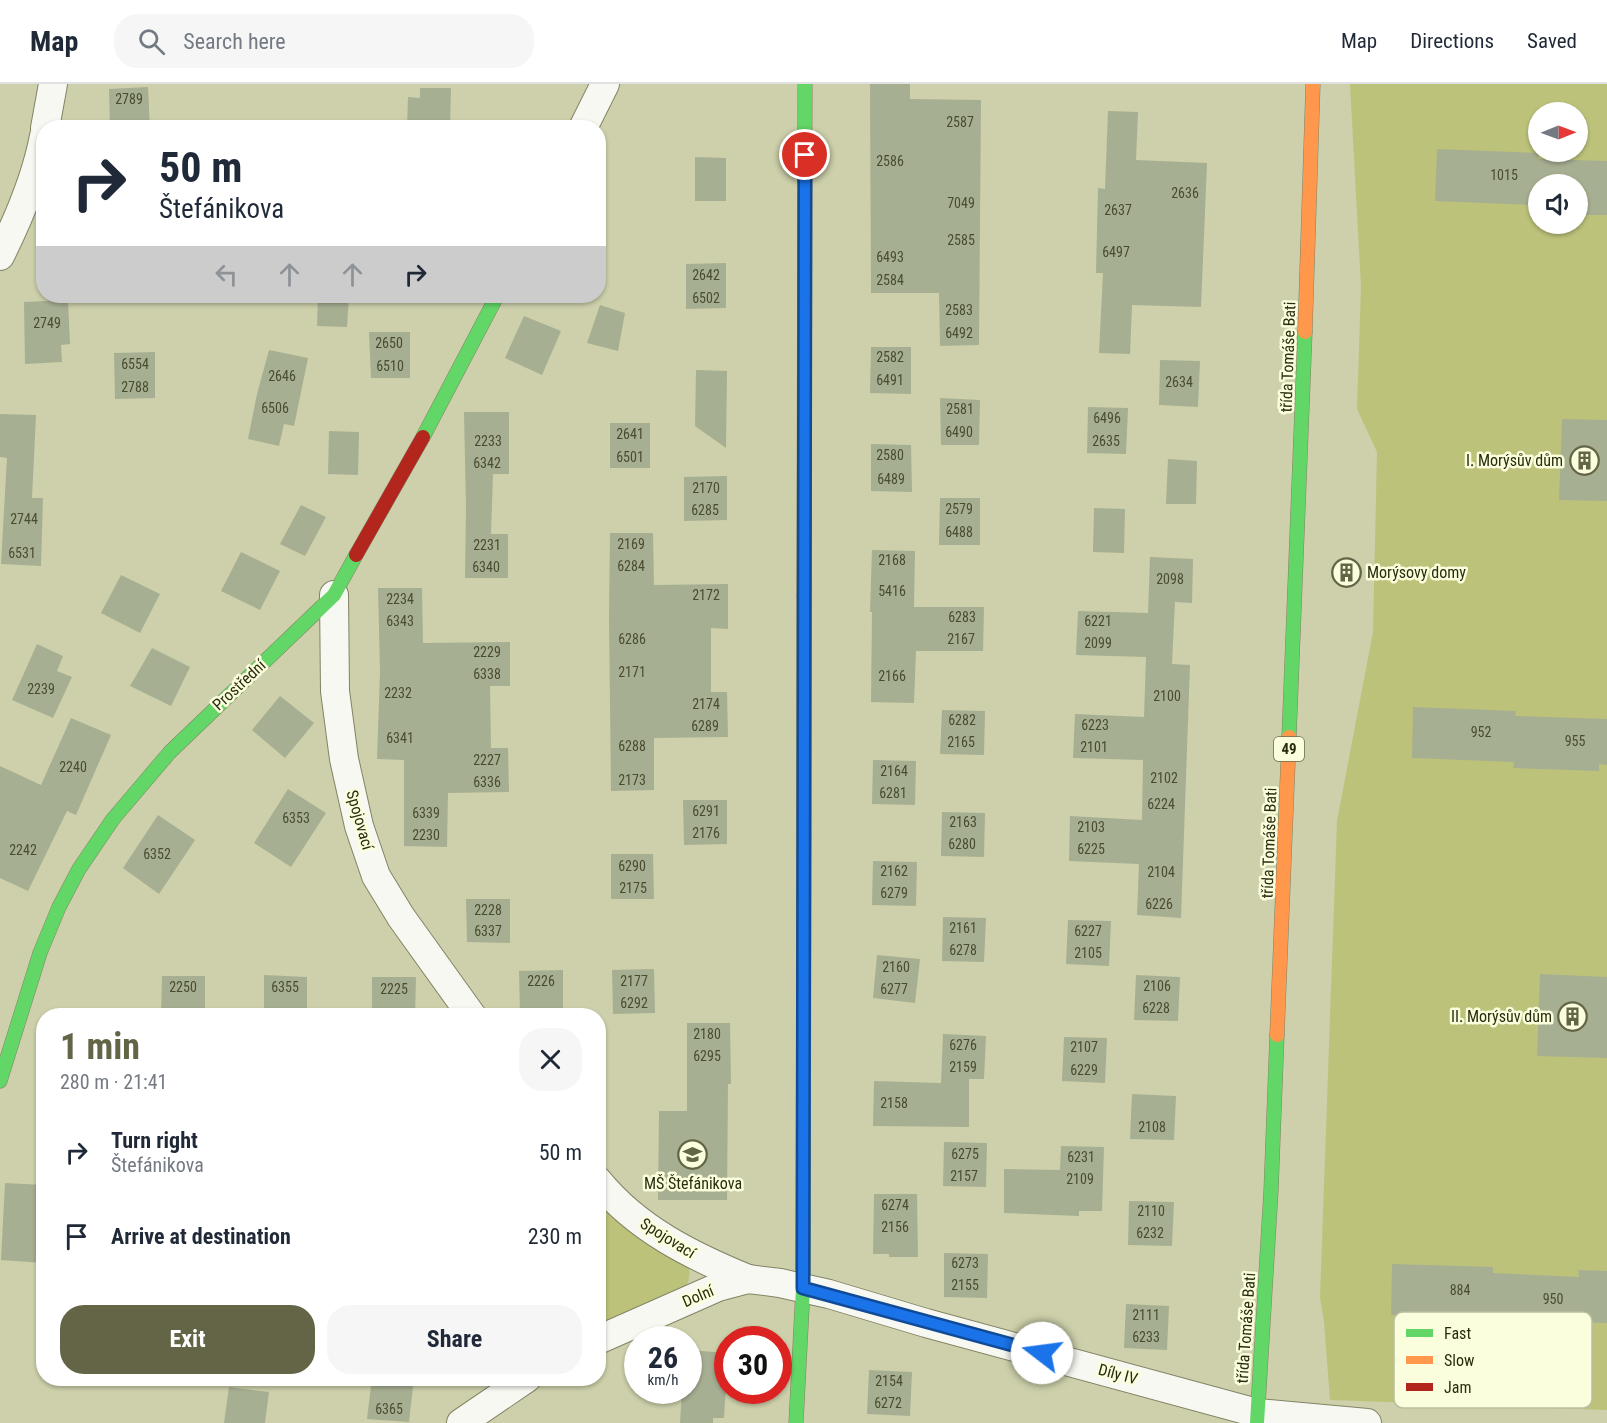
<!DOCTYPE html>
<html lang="en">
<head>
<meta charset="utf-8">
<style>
  body { margin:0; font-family:"Roboto Condensed",sans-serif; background:#f6f6f7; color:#1f2937; height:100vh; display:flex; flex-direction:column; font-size:22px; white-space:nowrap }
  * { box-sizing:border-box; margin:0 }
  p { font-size:20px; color:#747a83 }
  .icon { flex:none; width:33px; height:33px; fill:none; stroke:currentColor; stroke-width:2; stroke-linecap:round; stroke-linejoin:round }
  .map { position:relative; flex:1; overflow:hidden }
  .sheet { position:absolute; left:36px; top:924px; width:570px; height:378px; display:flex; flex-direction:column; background:#fff; border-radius:24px; box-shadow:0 2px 4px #0004 }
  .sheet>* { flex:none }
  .banner { position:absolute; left:36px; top:36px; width:570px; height:183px; border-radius:24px; box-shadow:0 2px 4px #0004; background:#fff; color:#1f2937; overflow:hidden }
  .needle { width:39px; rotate:89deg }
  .controls { position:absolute; left:1528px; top:18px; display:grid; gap:12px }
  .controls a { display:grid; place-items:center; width:60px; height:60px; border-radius:50%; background:#fff; box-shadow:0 2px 4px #0004; font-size:30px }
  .speed { position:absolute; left:624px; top:1242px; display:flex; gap:12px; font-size:30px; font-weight:700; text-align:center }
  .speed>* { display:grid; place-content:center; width:78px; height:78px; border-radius:50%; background:#fff; box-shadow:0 2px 4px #0004; line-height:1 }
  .speed small { font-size:15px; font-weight:400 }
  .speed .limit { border:9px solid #d22; background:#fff; color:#111 }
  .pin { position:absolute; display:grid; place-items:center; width:51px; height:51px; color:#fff; margin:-26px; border:3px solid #fff; border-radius:50%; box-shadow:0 2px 6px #0007 }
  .me { position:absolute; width:66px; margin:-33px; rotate:285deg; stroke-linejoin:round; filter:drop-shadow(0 0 4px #0008) }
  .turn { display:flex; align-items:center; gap:21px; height:126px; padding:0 24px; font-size:27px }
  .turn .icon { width:78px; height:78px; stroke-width:2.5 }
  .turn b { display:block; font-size:42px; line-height:51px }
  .lanes { display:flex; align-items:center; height:57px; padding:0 24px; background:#0003; justify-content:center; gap:30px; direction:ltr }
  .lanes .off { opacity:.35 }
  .round { display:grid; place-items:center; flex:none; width:63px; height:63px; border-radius:24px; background:#f6f6f7 }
  .summary { display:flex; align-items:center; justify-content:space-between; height:102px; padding:0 24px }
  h1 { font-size:36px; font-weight:700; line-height:45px; color:#636546 }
  .primary-button { display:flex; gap:12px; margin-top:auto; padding:12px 24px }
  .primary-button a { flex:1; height:69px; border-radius:24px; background:#636546; color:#fff; font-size:24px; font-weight:700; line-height:69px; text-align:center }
  .primary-button a+a { background:#f6f6f7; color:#1f2937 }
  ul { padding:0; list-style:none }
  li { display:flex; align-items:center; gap:18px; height:84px; padding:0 24px }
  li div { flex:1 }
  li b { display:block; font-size:22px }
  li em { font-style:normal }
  header { display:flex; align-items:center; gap:36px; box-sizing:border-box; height:84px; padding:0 30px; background:#fff; border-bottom:2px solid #e0e1e3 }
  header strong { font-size:28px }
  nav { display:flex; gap:33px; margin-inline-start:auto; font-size:21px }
  .search { width:420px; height:54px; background:#f6f6f7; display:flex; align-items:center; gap:15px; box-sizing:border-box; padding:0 21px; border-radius:24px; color:#747a83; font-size:22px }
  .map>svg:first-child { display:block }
  .green { fill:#bdc27b; fill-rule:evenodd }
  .building { fill:#a7af92 }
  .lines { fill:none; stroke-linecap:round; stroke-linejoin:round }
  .street-casing { stroke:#828465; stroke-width:30 }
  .fast-casing { stroke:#828465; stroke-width:15 }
  .slow-casing { stroke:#828465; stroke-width:15 }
  .jam-casing { stroke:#828465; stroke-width:15 }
  .street { stroke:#f8f8f2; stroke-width:28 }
  .fast { stroke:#63d668; stroke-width:14 }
  .slow { stroke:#ff974d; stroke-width:14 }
  .jam { stroke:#b3261e; stroke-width:14 }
  .route-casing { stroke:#114b97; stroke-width:15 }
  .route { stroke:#1a73e8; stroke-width:10 }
  .labels { text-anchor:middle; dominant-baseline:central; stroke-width:5; stroke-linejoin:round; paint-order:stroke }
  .number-label { font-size:14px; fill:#494d30 }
  .shield { fill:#fbfedc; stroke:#696b4d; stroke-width:1.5 }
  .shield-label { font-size:15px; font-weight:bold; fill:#2a2c10 }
  .street-label { font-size:16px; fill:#2a2c10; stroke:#fbfedc }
  .poi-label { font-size:16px; fill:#2a2c10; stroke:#fbfedc; text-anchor:end }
  .key { fill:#fbfedc; stroke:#bcbf9f; stroke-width:1.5 }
  .key-label { font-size:16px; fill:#2a2c10 }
</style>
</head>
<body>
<header>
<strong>Map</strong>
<div class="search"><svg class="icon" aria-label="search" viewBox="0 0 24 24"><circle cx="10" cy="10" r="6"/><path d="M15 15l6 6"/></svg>Search here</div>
<nav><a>Map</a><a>Directions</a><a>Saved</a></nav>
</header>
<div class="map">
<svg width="1607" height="1339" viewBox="0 0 1607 1339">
  <rect width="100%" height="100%" fill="#cdd0aa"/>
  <g class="green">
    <path d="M1350 0H1607V1326L1330 1316 1324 1237 1320 1214 1337 737 1373 548 1377 368 1357 325 1361 203ZM1539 28H1578V68H1539ZM1539 100H1578V140H1539Z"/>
    <path d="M598 1125H611L688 1181C691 1192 689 1198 684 1207L598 1246Z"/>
  </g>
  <g class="building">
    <path d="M870 0H910V15L981 16 979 261 940 262 939 209H871Z"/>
    <path d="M148 3 150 44H110L109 5Z"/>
    <path d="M420 4H451L450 44H407L408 13 420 14Z"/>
    <path d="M1108 27 1138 28 1136 76 1207 79 1201 223 1132 221 1130 270 1099 269 1103 189H1096L1098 104 1105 105Z"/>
    <path d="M1437 65 1538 69V75L1607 77V131H1578V100H1539V128L1533 127V121L1435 117Z"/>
    <path d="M695 73 726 74V117H695Z"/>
    <path d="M726 179V224L686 225V180Z"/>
    <path d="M318 212H349L347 243 317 242Z"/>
    <path d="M68 216 70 260 61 261 62 278 25 280 24 218Z"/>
    <path d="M600 221 625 229 618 267 587 259Z"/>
    <path d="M524 232 561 247 542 291 505 274Z"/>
    <path d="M369 248H410V294H371Z"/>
    <path d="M871 263H911V310L870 309Z"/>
    <path d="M269 266 308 274 294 342 284 340 279 362 248 355 257 310Z"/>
    <path d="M155 268V314L115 315 114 269Z"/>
    <path d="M1160 276 1200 277 1198 323 1159 321Z"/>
    <path d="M696 286 727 287 726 364 695 342Z"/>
    <path d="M940 314 980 316 979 361H941Z"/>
    <path d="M1088 323 1128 324 1126 370 1087 369Z"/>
    <path d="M464 328H509V390H493L491 450H508V494H465L466 423Z"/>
    <path d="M0 330 36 331 32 414H43L41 482 1 480 7 374 0 373Z"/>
    <path d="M1562 335 1607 336V417L1559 416Z"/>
    <rect x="610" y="339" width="40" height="45"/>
    <path d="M329 347 359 348 358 391 328 390Z"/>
    <path d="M871 360 911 361 912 408 871 407Z"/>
    <path d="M1168 375 1197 377 1196 420H1166Z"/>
    <path d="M727 392V436L684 437V393Z"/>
    <path d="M940 414H980V461H939Z"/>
    <path d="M301 421 326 433 305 472 280 460Z"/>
    <path d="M1094 424 1125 425 1124 469 1093 468Z"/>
    <path d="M610 449H653L654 501 728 500V545L711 544V608H727L728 653 654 654V706L611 707 609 533Z"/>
    <path d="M872 466 915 467 914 523H984L983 567H916L914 619 871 618 872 528H870Z"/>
    <path d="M241 468 280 487 260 526 221 507Z"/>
    <path d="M1150 473 1193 475 1192 519 1175 518 1172 580 1190 581 1181 834 1137 831 1139 780 1069 777 1070 732 1142 736 1143 676 1073 674 1075 630 1144 633 1146 573 1076 571 1077 548 1078 527 1148 529Z"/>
    <path d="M121 491 160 510 140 549 101 529Z"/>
    <path d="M378 504H422L423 559 510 558V602H490L491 664H508L509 708 448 709 447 763 404 762V676L377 675 380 588Z"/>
    <path d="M37 560 63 572 57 587 72 593 53 634 12 616Z"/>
    <path d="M152 564 190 583 171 622 130 602Z"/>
    <path d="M280 612 314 639 285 674 252 646Z"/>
    <path d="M1413 623 1516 627 1515 632 1607 635V681L1599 680V687L1513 684 1514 678 1412 674Z"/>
    <path d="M942 626 985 627 984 671 940 670Z"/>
    <path d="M71 634 111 651 76 731 67 727 28 807 0 794V682L41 701Z"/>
    <path d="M873 676 916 677 915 721 872 720Z"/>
    <path d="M288 705 326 729 291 783 254 759Z"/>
    <path d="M683 716H727V760L684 761Z"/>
    <path d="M942 728 985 729 984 773 941 772Z"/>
    <path d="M158 731 195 756 159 810 123 784Z"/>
    <path d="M611 770H653L654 815H611Z"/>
    <path d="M873 777 917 778 916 822 872 821Z"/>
    <path d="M466 815H510V859L467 858Z"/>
    <path d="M943 833 986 834 984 878 942 877Z"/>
    <path d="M1068 836 1111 837 1109 882 1066 880Z"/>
    <path d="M877 871 920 875 915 919 873 914Z"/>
    <path d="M654 885 655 929 613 930 612 886Z"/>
    <path d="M563 886V930H520L519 887Z"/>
    <path d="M1540 890 1607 893V974L1537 972Z"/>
    <path d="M264 891 307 893V932H264Z"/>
    <path d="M1136 891 1180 893 1178 937 1134 936Z"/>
    <path d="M162 892H205V932H161Z"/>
    <path d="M372 893H416L415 932H372Z"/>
    <path d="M687 939H730L731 1000H728L727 1116H658L659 1027H687Z"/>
    <path d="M943 950 986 952 984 995H969V1043L873 1042 874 997 941 999Z"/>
    <path d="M1064 953 1107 954 1105 999 1062 997Z"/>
    <path d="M1132 1010 1176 1012 1174 1056 1130 1055Z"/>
    <path d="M944 1058 987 1059 986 1103 943 1102Z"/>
    <path d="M1061 1062 1104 1063 1102 1127H1079V1132L1004 1129V1085L1060 1086Z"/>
    <path d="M5 1099 44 1101V1179L1 1176Z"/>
    <path d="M874 1110H917L918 1173H889V1170H873Z"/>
    <path d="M1129 1117 1174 1118 1172 1162 1128 1161Z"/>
    <path d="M944 1169 988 1170 987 1214 944 1213Z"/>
    <path d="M1392 1180 1493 1183V1189L1579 1193 1578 1186 1607 1187V1239L1577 1238V1245L1491 1241V1235L1391 1231Z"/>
    <path d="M1126 1220 1169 1222 1167 1266 1124 1264Z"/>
    <path d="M688 1266 728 1269 724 1334H713V1339H680L682 1306H688Z"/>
    <path d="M869 1286 912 1288 910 1332 867 1330Z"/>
    <path d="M372 1294H414L409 1338 367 1335Z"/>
    <path d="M229 1303 269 1308 265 1339H224Z"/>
  </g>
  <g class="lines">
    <defs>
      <g id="street">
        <path d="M45 44 53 0"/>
        <path d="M583 44 605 0"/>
        <path d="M0 172C19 134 36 94 44 52"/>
        <path d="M334 511 335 607 344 675 359 742 376 792 401 833 472 932"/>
        <path d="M598 1097C637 1145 692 1172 748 1195"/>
        <path d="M598 1256 718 1203 748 1195 780 1199 829 1210 926 1239 1257 1329 1367 1339"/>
        <path d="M461 1339 527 1294"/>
      </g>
      <g id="fast">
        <path d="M423 353 497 212"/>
        <path d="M804 511 805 0"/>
        <path d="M1289 653 1305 248"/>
        <path d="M0 997 40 869 59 823 79 785 113 735 170 668 334 511 356 471"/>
        <path d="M796 1339 803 1204 804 753"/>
        <path d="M1257 1339 1271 1107 1277 951"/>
      </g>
      <g id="slow">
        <path d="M1305 248 1313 0"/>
        <path d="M804 753V511"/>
        <path d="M1277 951 1289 653"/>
      </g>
      <path id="jam" d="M356 471 423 353"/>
    </defs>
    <use href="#street" class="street-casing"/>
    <use href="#fast" class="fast-casing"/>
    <use href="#slow" class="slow-casing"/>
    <use href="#jam" class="jam-casing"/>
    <use href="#street" class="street"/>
    <use href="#fast" class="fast"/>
    <use href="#slow" class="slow"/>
    <use href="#jam" class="jam"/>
  </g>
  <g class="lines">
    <defs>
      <path id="route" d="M805 71 803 1204 1042 1269"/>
    </defs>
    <use href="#route" class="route-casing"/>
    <use href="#route" class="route"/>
  </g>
  <defs>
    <symbol id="building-ring" viewBox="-11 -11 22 22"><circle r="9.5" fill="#fbfedc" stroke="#636546" stroke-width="1.5"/><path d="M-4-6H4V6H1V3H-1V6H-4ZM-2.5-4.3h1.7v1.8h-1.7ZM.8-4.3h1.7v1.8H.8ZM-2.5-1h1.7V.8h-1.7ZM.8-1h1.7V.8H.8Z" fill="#636546"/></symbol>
    <symbol id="school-ring" viewBox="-11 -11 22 22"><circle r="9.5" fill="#fbfedc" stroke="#636546" stroke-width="1.5"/><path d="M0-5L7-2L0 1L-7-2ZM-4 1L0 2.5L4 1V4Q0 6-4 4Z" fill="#636546"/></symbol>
  </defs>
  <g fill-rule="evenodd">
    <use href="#building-ring" x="1568" y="360" width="33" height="33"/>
    <use href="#building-ring" x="1330" y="472" width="33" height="33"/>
    <use href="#building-ring" x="1556" y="916" width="33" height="33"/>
    <use href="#school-ring" x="676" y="1054" width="33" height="33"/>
  </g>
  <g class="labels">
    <g class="number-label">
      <text x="129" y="15">2789</text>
      <text x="960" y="38">2587</text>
      <text x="890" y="77">2586</text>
      <text x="1504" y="91">1015</text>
      <text x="1185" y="109">2636</text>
      <text x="961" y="119">7049</text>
      <text x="1118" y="126">2637</text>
      <text x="961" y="156">2585</text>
      <text x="1116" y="168">6497</text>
      <text x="890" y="173">6493</text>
      <text x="706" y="191">2642</text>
      <text x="890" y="196">2584</text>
      <text x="706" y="214">6502</text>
      <text x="959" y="226">2583</text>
      <text x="47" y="239">2749</text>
      <text x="959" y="249">6492</text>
      <text x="389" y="259">2650</text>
      <text x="890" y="273">2582</text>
      <text x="135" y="280">6554</text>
      <text x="390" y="282">6510</text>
      <text x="282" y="292">2646</text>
      <text x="890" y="296">6491</text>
      <text x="1179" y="298">2634</text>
      <text x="135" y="303">2788</text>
      <text x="275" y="324">6506</text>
      <text x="960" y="325">2581</text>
      <text x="1107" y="334">6496</text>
      <text x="959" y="348">6490</text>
      <text x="630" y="350">2641</text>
      <text x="488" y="357">2233</text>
      <text x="1106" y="357">2635</text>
      <text x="890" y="371">2580</text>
      <text x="630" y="373">6501</text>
      <text x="487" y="379">6342</text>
      <text x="891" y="395">6489</text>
      <text x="706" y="404">2170</text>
      <text x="959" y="425">2579</text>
      <text x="705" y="426">6285</text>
      <text x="24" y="435">2744</text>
      <text x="959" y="448">6488</text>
      <text x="631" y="460">2169</text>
      <text x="487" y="461">2231</text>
      <text x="22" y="469">6531</text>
      <text x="892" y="476">2168</text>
      <text x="631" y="482">6284</text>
      <text x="486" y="483">6340</text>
      <text x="1170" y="495">2098</text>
      <text x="892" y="507">5416</text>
      <text x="706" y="511">2172</text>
      <text x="400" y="515">2234</text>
      <text x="962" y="533">6283</text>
      <text x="400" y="537">6343</text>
      <text x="1098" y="537">6221</text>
      <text x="632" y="555">6286</text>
      <text x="961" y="555">2167</text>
      <text x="1098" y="559">2099</text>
      <text x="487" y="568">2229</text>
      <text x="632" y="588">2171</text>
      <text x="487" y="590">6338</text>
      <text x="892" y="592">2166</text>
      <text x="41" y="605">2239</text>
      <text x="398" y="609">2232</text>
      <text x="1167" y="612">2100</text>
      <text x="706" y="620">2174</text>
      <text x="962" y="636">6282</text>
      <text x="1095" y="641">6223</text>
      <text x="705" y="642">6289</text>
      <text x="1481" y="648">952</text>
      <text x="400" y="654">6341</text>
      <text x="1575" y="657">955</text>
      <text x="961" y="658">2165</text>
      <text x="632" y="662">6288</text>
      <text x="1094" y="663">2101</text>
      <text x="487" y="676">2227</text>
      <text x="73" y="683">2240</text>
      <text x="894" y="687">2164</text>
      <text x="1164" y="694">2102</text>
      <text x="632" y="696">2173</text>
      <text x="487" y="698">6336</text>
      <text x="893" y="709">6281</text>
      <text x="1161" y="720">6224</text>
      <text x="706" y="727">6291</text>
      <text x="426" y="729">6339</text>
      <text x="296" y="734">6353</text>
      <text x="963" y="738">2163</text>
      <text x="1091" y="743">2103</text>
      <text x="706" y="749">2176</text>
      <text x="426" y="751">2230</text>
      <text x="962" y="760">6280</text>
      <text x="1091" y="765">6225</text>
      <text x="23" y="766">2242</text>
      <text x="157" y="770">6352</text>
      <text x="632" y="782">6290</text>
      <text x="894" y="787">2162</text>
      <text x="1161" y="788">2104</text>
      <text x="633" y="804">2175</text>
      <text x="894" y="809">6279</text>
      <text x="1159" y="820">6226</text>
      <text x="488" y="826">2228</text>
      <text x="963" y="844">2161</text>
      <text x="488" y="847">6337</text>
      <text x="1088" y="847">6227</text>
      <text x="963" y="866">6278</text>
      <text x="1088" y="869">2105</text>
      <text x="896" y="883">2160</text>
      <text x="541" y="897">2226</text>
      <text x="634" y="897">2177</text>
      <text x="1157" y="902">2106</text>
      <text x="183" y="903">2250</text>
      <text x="285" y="903">6355</text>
      <text x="394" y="905">2225</text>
      <text x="894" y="905">6277</text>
      <text x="634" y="919">6292</text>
      <text x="1156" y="924">6228</text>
      <text x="707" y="950">2180</text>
      <text x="963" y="961">6276</text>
      <text x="1084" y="963">2107</text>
      <text x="707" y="972">6295</text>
      <text x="963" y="983">2159</text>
      <text x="1084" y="986">6229</text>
      <text x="894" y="1019">2158</text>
      <text x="1152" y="1043">2108</text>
      <text x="965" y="1070">6275</text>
      <text x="1081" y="1073">6231</text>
      <text x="964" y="1092">2157</text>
      <text x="1080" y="1095">2109</text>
      <text x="895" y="1121">6274</text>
      <text x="1151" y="1127">2110</text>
      <text x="895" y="1143">2156</text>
      <text x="1150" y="1149">6232</text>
      <text x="965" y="1179">6273</text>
      <text x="965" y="1201">2155</text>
      <text x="1460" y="1206">884</text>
      <text x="1553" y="1215">950</text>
      <text x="1146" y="1231">2111</text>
      <text x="1146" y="1253">6233</text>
      <text x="889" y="1297">2154</text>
      <text x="888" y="1319">6272</text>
      <text x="389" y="1325">6365</text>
    </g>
    <rect class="shield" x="1274" y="653" width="30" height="24" rx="4.5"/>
    <g class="shield-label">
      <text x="1289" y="665">49</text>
    </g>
    <g class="street-label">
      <text transform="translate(1288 273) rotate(-88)">třída Tomáše Bati</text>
      <text transform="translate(239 601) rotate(-43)">Prostřední</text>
      <text transform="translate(360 736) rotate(74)">Spojovací</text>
      <text transform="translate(1269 759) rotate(-88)">třída Tomáše Bati</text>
      <text transform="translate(668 1154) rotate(32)">Spojovací</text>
      <text transform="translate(698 1212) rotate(-23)">Dolní</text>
      <text transform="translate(1246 1244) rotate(-86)">třída Tomáše Bati</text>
      <text transform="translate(1118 1290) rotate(15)">Díly IV</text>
    </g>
    <g class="poi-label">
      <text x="1563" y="376">I. Morýsův dům</text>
      <text x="1367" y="488" text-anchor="start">Morýsovy domy</text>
      <text x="1552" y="932">II. Morýsův dům</text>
      <text x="693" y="1099" text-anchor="middle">MŠ Štefánikova</text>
    </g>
  </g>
  <rect x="1394" y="1228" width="198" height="96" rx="9" class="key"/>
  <rect x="1406" y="1245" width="27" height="8" fill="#63d668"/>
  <rect x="1406" y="1272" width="27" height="8" fill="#ff974d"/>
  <rect x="1406" y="1299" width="27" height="8" fill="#b3261e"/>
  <g class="key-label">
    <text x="1444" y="1255">Fast</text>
    <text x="1444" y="1282">Slow</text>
    <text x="1444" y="1309">Jam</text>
  </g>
</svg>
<div class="controls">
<a><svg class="needle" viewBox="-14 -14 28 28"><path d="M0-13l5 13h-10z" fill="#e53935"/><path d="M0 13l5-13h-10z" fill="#747a83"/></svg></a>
<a><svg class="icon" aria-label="sound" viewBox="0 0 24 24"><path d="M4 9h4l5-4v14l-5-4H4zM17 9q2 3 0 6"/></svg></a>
</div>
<div class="speed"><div>26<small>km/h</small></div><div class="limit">30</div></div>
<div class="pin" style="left:805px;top:71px;background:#d93025"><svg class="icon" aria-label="arrive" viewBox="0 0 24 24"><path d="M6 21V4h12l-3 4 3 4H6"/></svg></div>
<svg class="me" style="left:1042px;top:1269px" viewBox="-20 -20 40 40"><circle r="19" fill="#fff"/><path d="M0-13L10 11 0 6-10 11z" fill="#1a73e8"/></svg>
<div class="banner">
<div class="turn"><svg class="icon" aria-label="right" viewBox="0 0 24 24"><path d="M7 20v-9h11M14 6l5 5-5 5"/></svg><div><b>50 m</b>Štefánikova</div></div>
<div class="lanes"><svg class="icon off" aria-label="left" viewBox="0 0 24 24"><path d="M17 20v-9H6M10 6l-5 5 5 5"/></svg><svg class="icon off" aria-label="ahead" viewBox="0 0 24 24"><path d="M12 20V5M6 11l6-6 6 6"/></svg><svg class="icon off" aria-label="ahead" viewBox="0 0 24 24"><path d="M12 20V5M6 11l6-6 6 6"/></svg><svg class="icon" aria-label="right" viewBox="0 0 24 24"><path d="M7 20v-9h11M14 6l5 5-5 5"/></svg></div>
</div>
<section class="sheet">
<div class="summary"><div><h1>1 min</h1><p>280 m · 21:41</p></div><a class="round"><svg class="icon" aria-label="close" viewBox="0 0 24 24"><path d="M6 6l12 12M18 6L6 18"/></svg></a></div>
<ul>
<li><svg class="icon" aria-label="right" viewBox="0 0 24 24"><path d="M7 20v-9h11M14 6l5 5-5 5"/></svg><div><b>Turn right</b><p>Štefánikova</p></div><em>50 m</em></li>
<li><svg class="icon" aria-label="arrive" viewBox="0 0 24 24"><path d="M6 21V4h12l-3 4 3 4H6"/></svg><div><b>Arrive at destination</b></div><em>230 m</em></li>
</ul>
<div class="primary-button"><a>Exit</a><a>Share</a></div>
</section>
</div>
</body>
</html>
